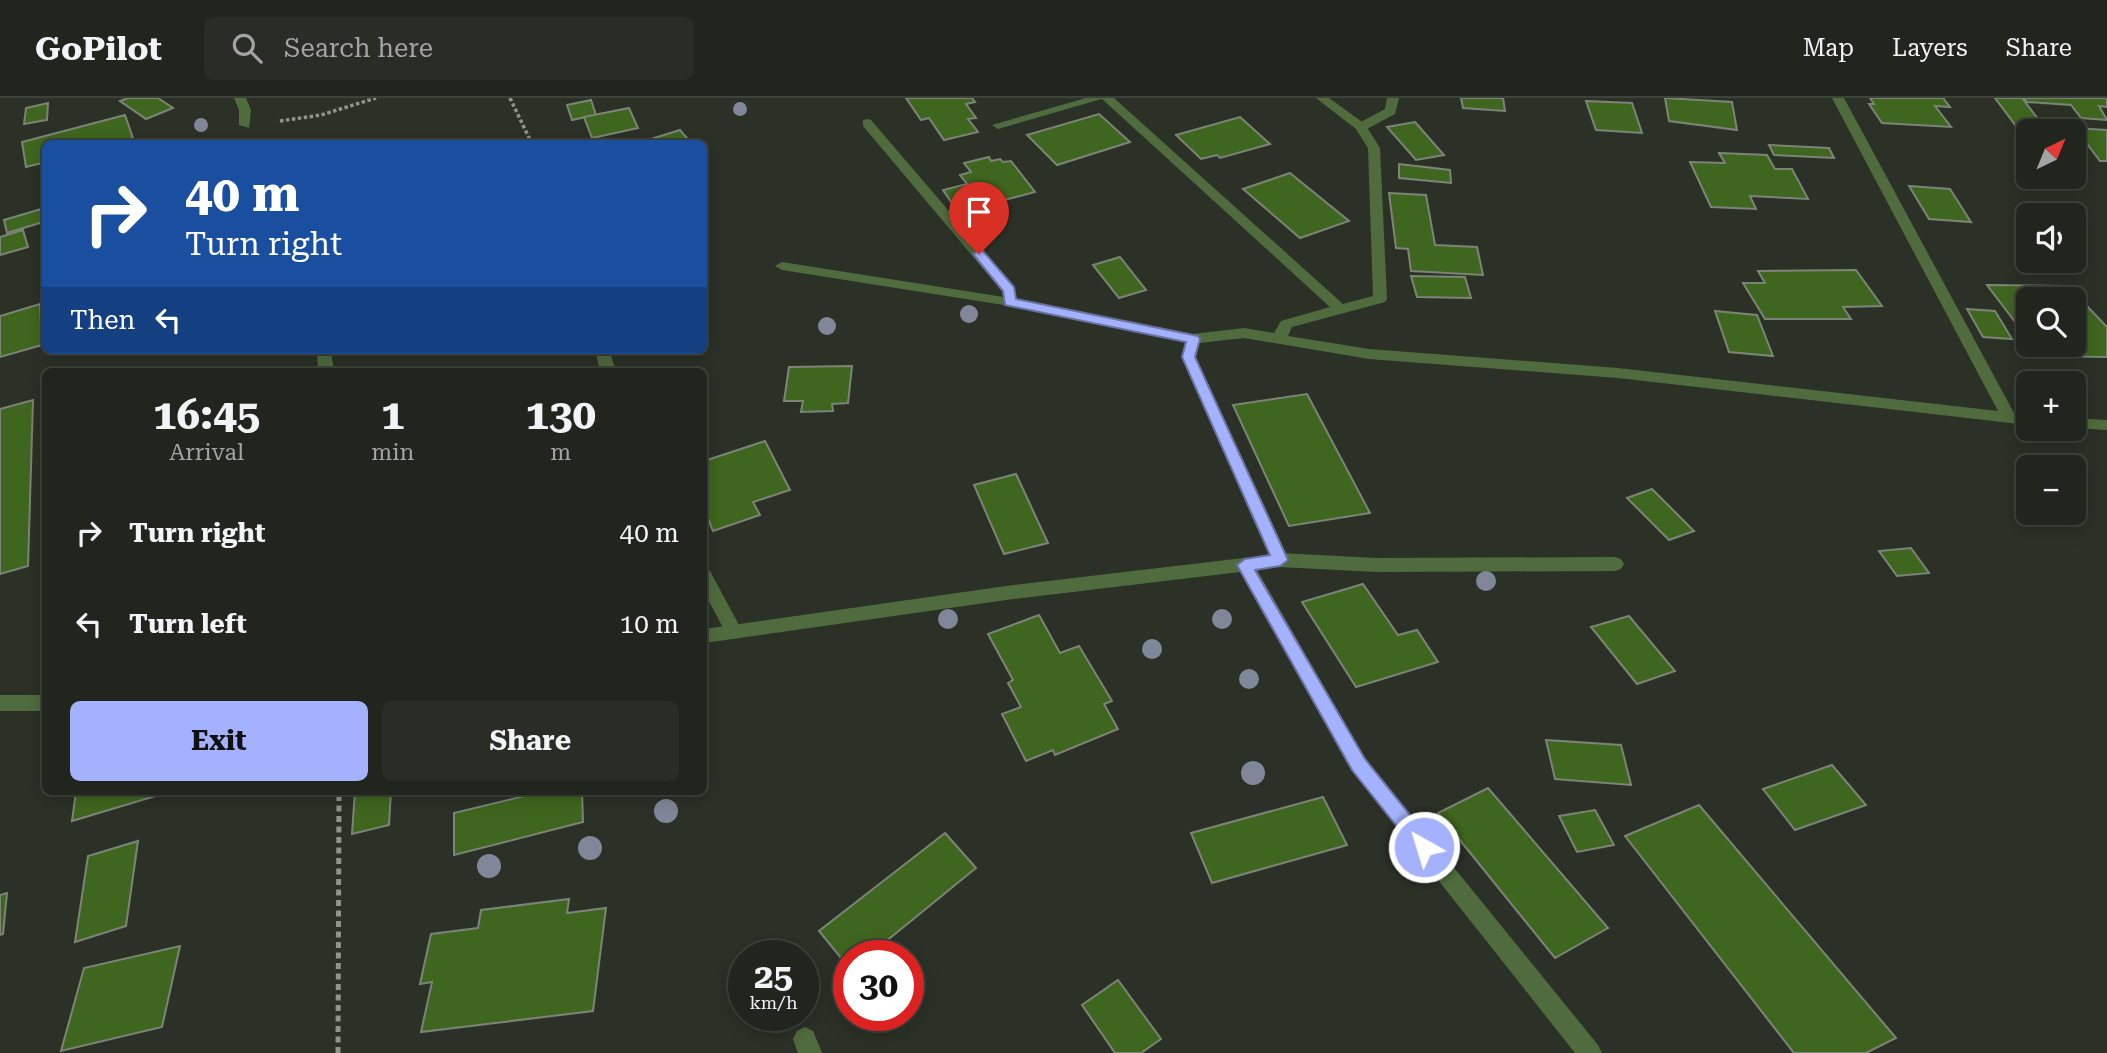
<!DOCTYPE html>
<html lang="en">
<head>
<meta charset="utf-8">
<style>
  body { margin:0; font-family:"Roboto Serif",serif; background:#282d26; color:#f1f3f6; height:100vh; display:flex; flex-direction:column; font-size:26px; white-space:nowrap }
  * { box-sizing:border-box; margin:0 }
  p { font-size:23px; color:#a2a5a4 }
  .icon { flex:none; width:38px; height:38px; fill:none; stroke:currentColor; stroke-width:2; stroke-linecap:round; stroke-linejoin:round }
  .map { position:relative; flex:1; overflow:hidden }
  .side { position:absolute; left:42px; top:270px; width:665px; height:427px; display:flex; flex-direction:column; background:#20251d; border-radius:10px; box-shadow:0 4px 18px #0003,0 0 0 2px #3d423b }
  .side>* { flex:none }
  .hud { position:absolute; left:42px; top:42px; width:665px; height:214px; border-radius:10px; box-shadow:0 4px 18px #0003,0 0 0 2px #3d423b; background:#1a4fa0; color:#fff; overflow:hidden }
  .needle { width:46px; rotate:43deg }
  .controls { position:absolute; left:2016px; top:21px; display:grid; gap:14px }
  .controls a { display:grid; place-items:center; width:70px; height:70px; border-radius:10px; background:#20251d; box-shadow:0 4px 18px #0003,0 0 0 2px #3d423b; font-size:35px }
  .speed { position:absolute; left:728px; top:842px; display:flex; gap:14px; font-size:35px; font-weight:700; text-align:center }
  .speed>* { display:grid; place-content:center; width:91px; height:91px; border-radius:50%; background:#20251d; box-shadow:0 4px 18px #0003,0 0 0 2px #3d423b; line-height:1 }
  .speed small { font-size:18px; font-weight:400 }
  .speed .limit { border:10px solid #d22; background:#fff; color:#111 }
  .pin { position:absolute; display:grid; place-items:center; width:60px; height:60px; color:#fff; margin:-72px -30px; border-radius:50% 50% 50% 0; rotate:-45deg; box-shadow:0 0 7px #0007 }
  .pin .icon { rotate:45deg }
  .me { position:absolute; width:77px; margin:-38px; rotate:321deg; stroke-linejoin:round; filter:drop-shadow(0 0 5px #0008) }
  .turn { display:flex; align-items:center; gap:24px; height:147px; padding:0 28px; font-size:32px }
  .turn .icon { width:91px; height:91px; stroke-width:2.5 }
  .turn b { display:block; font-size:49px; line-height:60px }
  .then { display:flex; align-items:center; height:66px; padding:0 28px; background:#0003; gap:14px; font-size:26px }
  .eta { display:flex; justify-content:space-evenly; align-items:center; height:119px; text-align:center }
  .eta b { font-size:42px; font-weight:700; line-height:49px }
  .action { display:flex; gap:14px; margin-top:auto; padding:14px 28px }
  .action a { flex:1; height:80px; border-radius:10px; background:#a4b1fc; color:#111; font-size:28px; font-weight:700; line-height:80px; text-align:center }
  .action a+a { background:#282d26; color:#f1f3f6 }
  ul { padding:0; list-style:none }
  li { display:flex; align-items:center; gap:21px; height:91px; padding:0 28px }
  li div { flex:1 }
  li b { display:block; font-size:26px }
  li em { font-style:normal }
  header { display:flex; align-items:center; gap:42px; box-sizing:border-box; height:98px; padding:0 35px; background:#20251d; border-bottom:2px solid #3d423b }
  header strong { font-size:33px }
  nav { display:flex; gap:38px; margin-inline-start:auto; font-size:24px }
  .search { width:490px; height:63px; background:#282d26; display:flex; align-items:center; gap:18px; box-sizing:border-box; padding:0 24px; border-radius:10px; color:#a2a5a4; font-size:26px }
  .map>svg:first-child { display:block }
  .building { fill:#3f661e; stroke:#7c8478; stroke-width:2 }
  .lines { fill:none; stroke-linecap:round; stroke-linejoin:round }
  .path-far1 { stroke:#8f948c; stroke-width:3.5; stroke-dasharray:3.5 2.5; stroke-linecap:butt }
  .path { stroke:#8f948c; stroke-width:5; stroke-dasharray:6 4.5; stroke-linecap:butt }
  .service { fill:#506c3e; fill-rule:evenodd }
  .minor { fill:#506c3e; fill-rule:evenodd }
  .tree { fill:#808798 }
  .route { fill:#a4b1fc; stroke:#6b73a4; stroke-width:2 }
</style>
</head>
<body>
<header>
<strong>GoPilot</strong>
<div class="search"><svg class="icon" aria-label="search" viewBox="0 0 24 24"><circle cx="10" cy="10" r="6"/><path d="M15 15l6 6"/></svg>Search here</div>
<nav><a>Map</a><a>Layers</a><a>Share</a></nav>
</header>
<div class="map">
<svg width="2107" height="955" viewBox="0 0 2107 955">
  <rect width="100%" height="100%" fill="#2b3127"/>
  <g class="building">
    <path d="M128 0H158L173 10 146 21 120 3Z"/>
    <path d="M906 0H972L975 4 966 6 976 20 968 21 978 34 944 42 929 20 921 22Z"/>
    <path d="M1461 0H1503L1505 13 1463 10Z"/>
    <path d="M1665 0 1732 4 1737 32 1669 23Z"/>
    <path d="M1870 0H1943L1950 9 1935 8 1951 29 1882 25 1869 6H1874Z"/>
    <path d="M1995 0H2022L2045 30 2016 28Z"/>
    <path d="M2024 0H2107V9L2099 8 2107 22 2081 20 2071 7 2027 4Z"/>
    <path d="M591 2 596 17 572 22 567 7Z"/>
    <path d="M1586 3 1632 5 1642 35 1596 32Z"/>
    <path d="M48 5 47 22 24 26 26 10Z"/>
    <path d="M629 10 638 30 592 40 584 19Z"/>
    <path d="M1099 16 1130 44 1057 67 1027 37Z"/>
    <path d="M125 17 133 40 113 46H46V64L26 69 22 44Z"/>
    <path d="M1240 19 1270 46 1220 60 1217 57 1201 61 1176 37Z"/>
    <path d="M1415 24 1444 57 1416 62 1387 29Z"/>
    <path d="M2075 30 2107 32V63H2100Z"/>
    <path d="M680 32 692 46H635Z"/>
    <path d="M1769 47 1829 50 1834 60 1774 57Z"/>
    <path d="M1719 55 1767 57 1775 71H1792L1808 101 1750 98 1756 111 1711 109 1690 64 1725 65Z"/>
    <path d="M989 59 991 63 1000 61 1003 64 1011 63 1035 94 958 114 943 92 967 86 960 77 971 74 964 65Z"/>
    <path d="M1399 66 1450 72 1451 85 1399 80Z"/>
    <path d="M1290 75 1349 123 1300 140 1243 91Z"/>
    <path d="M1909 88 1950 91 1971 124 1929 121Z"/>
    <path d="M1389 95 1426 97 1435 147 1477 149 1483 177 1411 173 1408 151 1396 150Z"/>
    <path d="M41 111 43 124 7 135 4 122Z"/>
    <path d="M23 132 28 149 0 157V139Z"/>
    <path d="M1120 159 1146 192 1119 200 1093 167Z"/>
    <path d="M1856 172 1882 208 1843 209 1851 221H1765L1743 185H1765L1758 173Z"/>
    <path d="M1411 178 1465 179 1471 200 1417 199Z"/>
    <path d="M1987 187 2064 188 2079 205 2085 206 2107 229V259L2041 258 2033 247H2074V201H2028V241Z"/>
    <path d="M40 206 42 247 0 259V218Z"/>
    <path d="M1967 211 1995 213 2012 241 1983 239Z"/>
    <path d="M1715 213 1757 217 1773 258 1729 254Z"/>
    <path d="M852 268 848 305 832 306 833 313 801 314 803 303H784L789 269Z"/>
    <path d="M1307 296 1370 415 1289 428 1233 307Z"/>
    <path d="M33 302 28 468 0 476V311Z"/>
    <path d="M765 343 790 392 753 404 760 417 713 433 704 411V363Z"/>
    <path d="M1016 376 1048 445 1004 456 974 387Z"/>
    <path d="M1652 391 1694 433 1669 442 1627 400Z"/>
    <path d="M1911 450 1929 475 1897 478 1879 453Z"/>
    <path d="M1363 486 1398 537 1417 532 1438 564 1356 589 1302 504Z"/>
    <path d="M1039 517 1060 555 1079 548 1112 603 1104 606 1118 631 1055 657 1053 652 1026 663 1002 616 1021 609 1008 585 1013 582 988 536Z"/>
    <path d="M1629 518 1675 573 1637 586 1591 529Z"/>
    <path d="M1546 642 1621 647 1631 687 1555 681Z"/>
    <path d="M1832 667 1866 707 1795 732 1763 691Z"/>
    <path d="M1488 690 1608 830 1555 860 1438 715Z"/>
    <path d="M76 693H172L72 723Z"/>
    <path d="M355 693H391L389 727 352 736Z"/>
    <path d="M545 693H582L583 724 454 757V715Z"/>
    <path d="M1323 699 1347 747 1212 785 1191 735Z"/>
    <path d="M1699 707 1896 940 1866 955H1794L1625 738Z"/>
    <path d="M1595 712 1614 747 1577 754 1559 718Z"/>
    <path d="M945 735 976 770 868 858H849V870L819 833Z"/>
    <path d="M138 743 126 828 75 844 88 758Z"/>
    <path d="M7 795 3 836 0 837V797Z"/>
    <path d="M569 801 567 815 606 810 593 913 421 934 432 884 420 886 431 836 478 830 481 812Z"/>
    <path d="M180 848 162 929 61 953 84 870Z"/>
    <path d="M1118 882 1161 941 1141 955H1115L1082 907Z"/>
  </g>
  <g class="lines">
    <g class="path-far1">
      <path d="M510 0 532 46"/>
      <path d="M280 23 321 17 376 0"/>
    </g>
    <path class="path" d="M338 955 339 693"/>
    <g class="service">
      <path d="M234 0H246L251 12 249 30 239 27V12Z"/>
      <path d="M1086 0H1105L998 31 992 27Z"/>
      <path d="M1387 0H1399L1395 16 1365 32H1357V26L1385 11Z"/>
      <path d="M1832 0H1844L2014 315 2028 317V327L1618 280 1369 261 1362 256 1369 251 1618 270 1998 313Z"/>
      <path d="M867 21 871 22 1014 189 1017 204 1015 207H1005L1002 193 863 28V22Z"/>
      <path d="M317 252H331L334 273H318Z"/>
      <path d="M595 252H609L616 273H600Z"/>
      <path d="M2074 320 2107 322V332L2074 330Z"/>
      <path d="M1280 455 1376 460 1615 459 1621 461 1624 466 1621 471 1615 473 1376 474 1280 469 1274 467 1271 462 1274 457Z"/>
      <path d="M704 471 710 473 740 529 743 534 740 539 734 541 728 539 704 494Z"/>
      <path d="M805 929 813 933 822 955H798L793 941 797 933Z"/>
    </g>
    <g class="minor">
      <path d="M1101 0H1114L1343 206 1373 198 1368 50 1356 31 1316 0H1329L1365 26 1380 50 1387 201 1385 204 1292 229 1288 238 1369 251 1374 253 1376 256 1374 259 1369 261 1244 240 1199 245 1196 259 1289 462 1286 467 1257 472 1365 660 1598 947 1602 955H1575L1351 672 1240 474 1006 502 704 545V531L1006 488 1269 457 1182 259 1185 244 1010 208 782 172 775 168 782 164 1010 200 1193 236 1244 230 1274 235 1281 223 1330 209Z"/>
      <rect x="0" y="597" width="46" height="16"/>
    </g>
  </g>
  <g class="tree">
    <circle cx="740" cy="11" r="7"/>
    <circle cx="201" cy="27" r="7"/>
    <circle cx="969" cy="216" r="9"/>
    <circle cx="827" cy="228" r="9"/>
    <circle cx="1486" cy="483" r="10"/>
    <circle cx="948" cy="521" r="10"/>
    <circle cx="1222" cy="521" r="10"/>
    <circle cx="1152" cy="551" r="10"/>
    <circle cx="1249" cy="581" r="10"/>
    <circle cx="1253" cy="675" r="12"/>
    <circle cx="666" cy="713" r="12"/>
    <circle cx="590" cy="750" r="12"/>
    <circle cx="489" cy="768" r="12"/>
  </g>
  <path class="route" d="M979 152 983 153 1014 189 1016 201 1198 238 1200 241 1195 259 1288 462 1280 468 1255 472 1365 661 1431 743 1434 749 1431 755 1424 758 1418 755 1352 672 1237 467 1245 461 1270 457 1182 259 1186 244 1005 207 1003 193 973 156Z"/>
</svg>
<div class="controls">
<a><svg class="needle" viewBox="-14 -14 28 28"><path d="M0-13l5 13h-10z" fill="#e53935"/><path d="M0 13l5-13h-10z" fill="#a2a5a4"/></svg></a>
<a><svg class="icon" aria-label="sound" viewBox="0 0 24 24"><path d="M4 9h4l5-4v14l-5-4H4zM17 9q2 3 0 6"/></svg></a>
<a><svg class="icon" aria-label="search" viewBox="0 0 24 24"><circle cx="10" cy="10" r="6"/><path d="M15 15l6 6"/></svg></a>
<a>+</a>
<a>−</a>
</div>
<div class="speed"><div>25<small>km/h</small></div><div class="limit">30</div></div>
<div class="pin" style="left:979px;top:156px;background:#d93025"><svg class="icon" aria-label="arrive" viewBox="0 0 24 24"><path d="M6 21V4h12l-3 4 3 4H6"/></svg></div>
<svg class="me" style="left:1424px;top:749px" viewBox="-20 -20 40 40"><circle r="17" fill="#a4b1fc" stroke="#fff" stroke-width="3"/><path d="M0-11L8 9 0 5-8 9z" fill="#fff"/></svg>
<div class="hud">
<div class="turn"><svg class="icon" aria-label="right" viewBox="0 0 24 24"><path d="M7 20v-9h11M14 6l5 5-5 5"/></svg><div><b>40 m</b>Turn right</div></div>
<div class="then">Then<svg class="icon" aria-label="left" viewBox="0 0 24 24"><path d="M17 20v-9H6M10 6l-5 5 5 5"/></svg></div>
</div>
<section class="side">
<div class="eta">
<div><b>16:45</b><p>Arrival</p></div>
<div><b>1</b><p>min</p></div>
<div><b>130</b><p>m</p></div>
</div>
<ul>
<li><svg class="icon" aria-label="right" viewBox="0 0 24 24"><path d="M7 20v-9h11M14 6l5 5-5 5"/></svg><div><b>Turn right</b></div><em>40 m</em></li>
<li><svg class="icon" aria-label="left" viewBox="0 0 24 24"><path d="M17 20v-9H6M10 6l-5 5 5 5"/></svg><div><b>Turn left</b></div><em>10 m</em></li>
</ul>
<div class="action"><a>Exit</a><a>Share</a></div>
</section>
</div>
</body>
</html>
